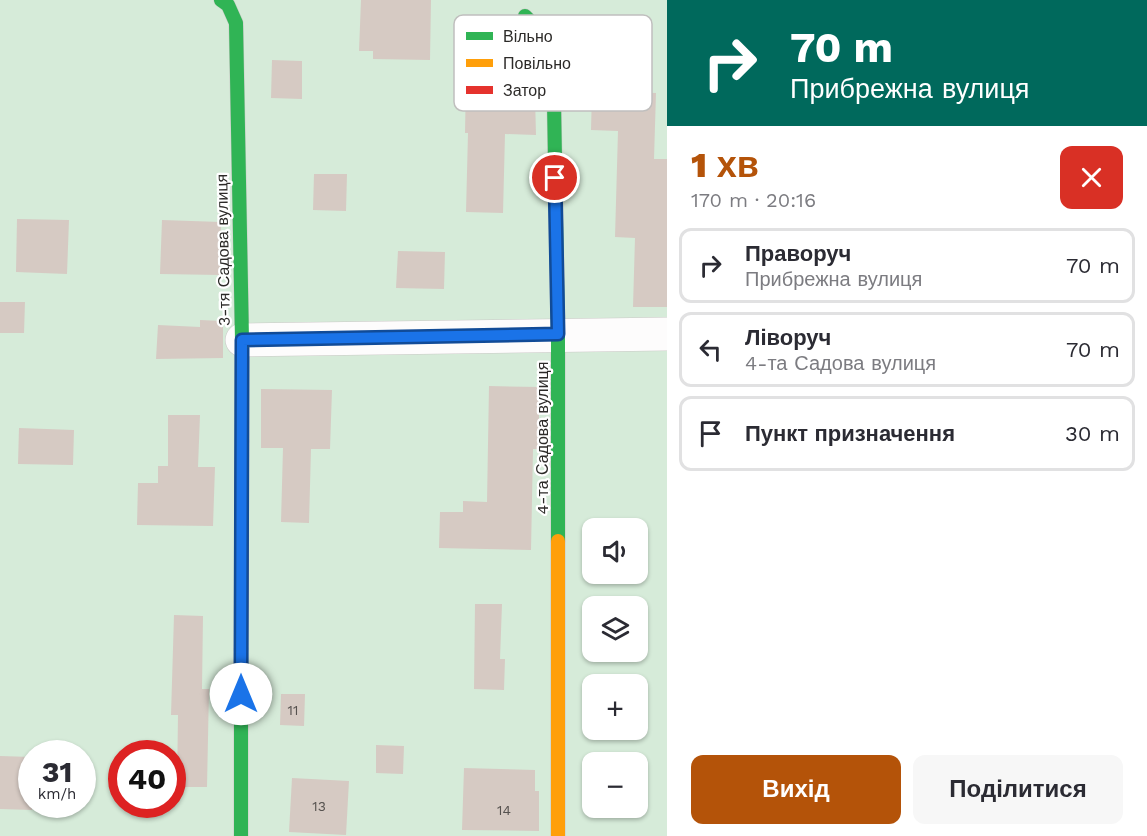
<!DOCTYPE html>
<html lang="uk">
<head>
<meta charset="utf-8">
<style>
  body { margin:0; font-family:"Work Sans",sans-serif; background:#f7f7f7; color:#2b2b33; height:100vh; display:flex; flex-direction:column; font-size:22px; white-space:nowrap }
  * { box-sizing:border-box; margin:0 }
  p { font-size:20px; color:#7c7c81 }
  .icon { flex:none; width:33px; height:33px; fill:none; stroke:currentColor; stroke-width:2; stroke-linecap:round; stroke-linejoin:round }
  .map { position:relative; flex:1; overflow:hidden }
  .side { display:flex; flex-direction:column; background:#fff; width:480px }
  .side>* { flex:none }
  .banner { background:#00695c; color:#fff; overflow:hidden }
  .buttons { position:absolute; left:582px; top:518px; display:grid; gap:12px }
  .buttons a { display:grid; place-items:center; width:66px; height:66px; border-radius:12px; background:#fff; box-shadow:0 2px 4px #0004; font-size:30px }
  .speed { position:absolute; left:18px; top:740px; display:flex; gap:12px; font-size:30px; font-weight:700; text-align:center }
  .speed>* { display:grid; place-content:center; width:78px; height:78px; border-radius:50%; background:#fff; box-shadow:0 2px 4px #0004; line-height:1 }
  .speed small { font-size:15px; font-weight:400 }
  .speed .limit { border:9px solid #d22; background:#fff; color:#111 }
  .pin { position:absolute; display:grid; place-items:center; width:51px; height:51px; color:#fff; margin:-26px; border:3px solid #fff; border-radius:50%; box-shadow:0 2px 6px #0007 }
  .me { position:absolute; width:66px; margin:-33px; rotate:0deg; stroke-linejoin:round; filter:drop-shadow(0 0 4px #0008) }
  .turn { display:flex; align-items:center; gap:21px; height:126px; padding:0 24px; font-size:27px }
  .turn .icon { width:78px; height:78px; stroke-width:2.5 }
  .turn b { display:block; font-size:42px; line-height:51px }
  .round { display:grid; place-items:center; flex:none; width:63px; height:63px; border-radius:12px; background:#f7f7f7 }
  .headline { display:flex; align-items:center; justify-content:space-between; height:102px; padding:0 24px }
  h1 { font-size:36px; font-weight:800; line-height:45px; color:#b45309 }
  .action { display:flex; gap:12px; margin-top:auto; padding:12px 24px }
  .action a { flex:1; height:69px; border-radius:12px; background:#b45309; color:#fff; font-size:24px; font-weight:800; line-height:69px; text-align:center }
  .action a+a { background:#f7f7f7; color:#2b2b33 }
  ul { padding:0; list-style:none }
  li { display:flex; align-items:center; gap:18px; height:75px; margin:0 12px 9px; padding:0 12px; border:3px solid #e1e1e2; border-radius:12px }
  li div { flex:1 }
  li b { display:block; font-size:22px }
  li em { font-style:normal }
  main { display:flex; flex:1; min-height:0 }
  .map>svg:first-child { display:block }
  .green { fill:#d6ebd9; fill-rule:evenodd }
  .building { fill:#d6cac3 }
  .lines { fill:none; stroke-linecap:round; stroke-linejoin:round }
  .street-casing { stroke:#cbc9c7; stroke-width:34 }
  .fast-casing { stroke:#cbc9c7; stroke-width:15 }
  .slow-casing { stroke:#cbc9c7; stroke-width:15 }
  .jam-casing { stroke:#cbc9c7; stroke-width:15 }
  .street { stroke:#fdfcfc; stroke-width:33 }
  .fast { stroke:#30b455; stroke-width:14 }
  .slow { stroke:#ff9f0a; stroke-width:14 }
  .jam { stroke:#e5322d; stroke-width:14 }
  .route-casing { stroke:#114b97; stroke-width:15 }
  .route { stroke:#1a73e8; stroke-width:10 }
  .labels { text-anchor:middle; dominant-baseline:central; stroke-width:4.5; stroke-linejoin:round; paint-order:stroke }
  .number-label { font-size:14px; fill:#56524f }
  .street-label { font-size:16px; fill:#2c2a28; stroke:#fff }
  .key { fill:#fff; stroke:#c0bfbe; stroke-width:1.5 }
  .key-label { font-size:16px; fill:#2c2a28 }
</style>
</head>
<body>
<main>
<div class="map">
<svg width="667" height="836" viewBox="0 0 667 836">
  <rect width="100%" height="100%" fill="#efece9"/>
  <path class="green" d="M0 0H667V836H0ZM592 528H638V573H592ZM592 606H638V651H592ZM592 684H638V729H592ZM32 753H82V804H32ZM122 753H172V804H122ZM592 762H638V807H592Z"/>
  <g class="building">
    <path d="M361 0H431L430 60 373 59V51H359Z"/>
    <path d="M489 57 534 58 536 135 505 134 503 213 466 212 468 133H465L466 79H488Z"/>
    <path d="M272 60 302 61V99L271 98Z"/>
    <path d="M592 91 656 93 654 159H667V307H633L635 238 615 237 618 131 591 130Z"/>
    <path d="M314 174H347L346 211 313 210Z"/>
    <path d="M17 219 69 220 67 274 16 272Z"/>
    <path d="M162 220 221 222 220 275 160 274Z"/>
    <path d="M398 251 445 252 444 289 396 288Z"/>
    <path d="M0 302H25L24 333H0Z"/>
    <path d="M200 320 223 321V358L156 359 158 325 200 327Z"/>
    <path d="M489 386 539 387V449H533L531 550 439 548 440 512H463V501L487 502Z"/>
    <path d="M261 389 332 390 330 449H311L309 523 281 522 283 448H261Z"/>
    <path d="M168 415H200L198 467H215L213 526 137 525 138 483H158V466H168Z"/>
    <path d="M19 428 74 430 73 465 18 464Z"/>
    <path d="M475 604H502L500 659H505L504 690 474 689Z"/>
    <path d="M174 615 203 616 202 689H209L207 787H177L178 715H171Z"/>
    <path d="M281 694H305L304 726 280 725Z"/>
    <path d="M376 745 404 746 403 774 376 773Z"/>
    <path d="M0 756 32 757V810L0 809Z"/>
    <path d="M464 768 535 770V791H539V831L462 830Z"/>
    <path d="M292 778 349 781 346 835 289 832Z"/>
  </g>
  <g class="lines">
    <defs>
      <path id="street" d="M242 340 667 334"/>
      <g id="fast">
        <path d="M221 0 228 5 236 23 242 340V441"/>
        <path d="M525 16 553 44 558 334V541"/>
        <path d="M241 836V649"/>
      </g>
      <path id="slow" d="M558 541V836"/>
      <path id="jam" d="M241 649 242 441"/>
    </defs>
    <use href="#street" class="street-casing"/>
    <use href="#fast" class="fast-casing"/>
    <use href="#slow" class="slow-casing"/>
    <use href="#jam" class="jam-casing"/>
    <use href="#street" class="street"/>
    <use href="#fast" class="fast"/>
    <use href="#slow" class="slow"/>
    <use href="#jam" class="jam"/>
  </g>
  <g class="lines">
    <defs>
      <path id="route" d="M241 694 242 340 558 334 555 178"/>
    </defs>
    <use href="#route" class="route-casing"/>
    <use href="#route" class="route"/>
  </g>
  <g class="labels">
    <g class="number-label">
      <text x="293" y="710">11</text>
      <text x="319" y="806">13</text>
      <text x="504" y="810">14</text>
    </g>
    <g class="street-label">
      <text transform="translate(223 250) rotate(-91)">3-тя Садова вулиця</text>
      <text transform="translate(542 438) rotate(-90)">4-та Садова вулиця</text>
    </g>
  </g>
  <rect x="454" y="15" width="198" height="96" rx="9" class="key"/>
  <rect x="466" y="32" width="27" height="8" fill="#30b455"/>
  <rect x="466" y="59" width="27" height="8" fill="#ff9f0a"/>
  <rect x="466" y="86" width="27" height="8" fill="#e5322d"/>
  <g class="key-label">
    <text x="503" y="42">Вільно</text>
    <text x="503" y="69">Повільно</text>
    <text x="503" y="96">Затор</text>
  </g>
</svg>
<div class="buttons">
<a><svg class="icon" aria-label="sound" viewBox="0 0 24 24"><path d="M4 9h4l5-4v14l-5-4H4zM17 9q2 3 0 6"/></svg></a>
<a><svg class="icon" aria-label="layers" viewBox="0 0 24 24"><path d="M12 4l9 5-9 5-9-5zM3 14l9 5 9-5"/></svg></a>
<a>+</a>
<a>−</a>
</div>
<div class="speed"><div>31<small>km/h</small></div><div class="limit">40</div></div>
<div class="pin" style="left:555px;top:178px;background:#d93025"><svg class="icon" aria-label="arrive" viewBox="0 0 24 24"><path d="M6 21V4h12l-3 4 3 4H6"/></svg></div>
<svg class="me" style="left:241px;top:694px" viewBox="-20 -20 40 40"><circle r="19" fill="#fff"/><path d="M0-13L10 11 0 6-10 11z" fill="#1a73e8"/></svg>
</div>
<section class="side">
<div class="banner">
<div class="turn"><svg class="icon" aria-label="right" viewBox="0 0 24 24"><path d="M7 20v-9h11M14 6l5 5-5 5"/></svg><div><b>70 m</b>Прибрежна вулиця</div></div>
</div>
<div class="headline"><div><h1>1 хв</h1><p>170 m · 20:16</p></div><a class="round" style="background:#d93025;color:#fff"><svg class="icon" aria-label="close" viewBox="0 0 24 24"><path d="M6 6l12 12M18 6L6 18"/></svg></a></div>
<ul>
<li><svg class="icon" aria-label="right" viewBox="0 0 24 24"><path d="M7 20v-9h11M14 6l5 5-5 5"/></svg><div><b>Праворуч</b><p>Прибрежна вулиця</p></div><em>70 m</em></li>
<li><svg class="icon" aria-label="left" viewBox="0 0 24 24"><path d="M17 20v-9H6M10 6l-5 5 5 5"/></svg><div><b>Ліворуч</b><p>4-та Садова вулиця</p></div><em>70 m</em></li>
<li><svg class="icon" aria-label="arrive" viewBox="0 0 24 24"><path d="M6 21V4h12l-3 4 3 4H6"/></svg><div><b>Пункт призначення</b></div><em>30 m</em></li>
</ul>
<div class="action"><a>Вихід</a><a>Поділитися</a></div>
</section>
</main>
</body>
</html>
